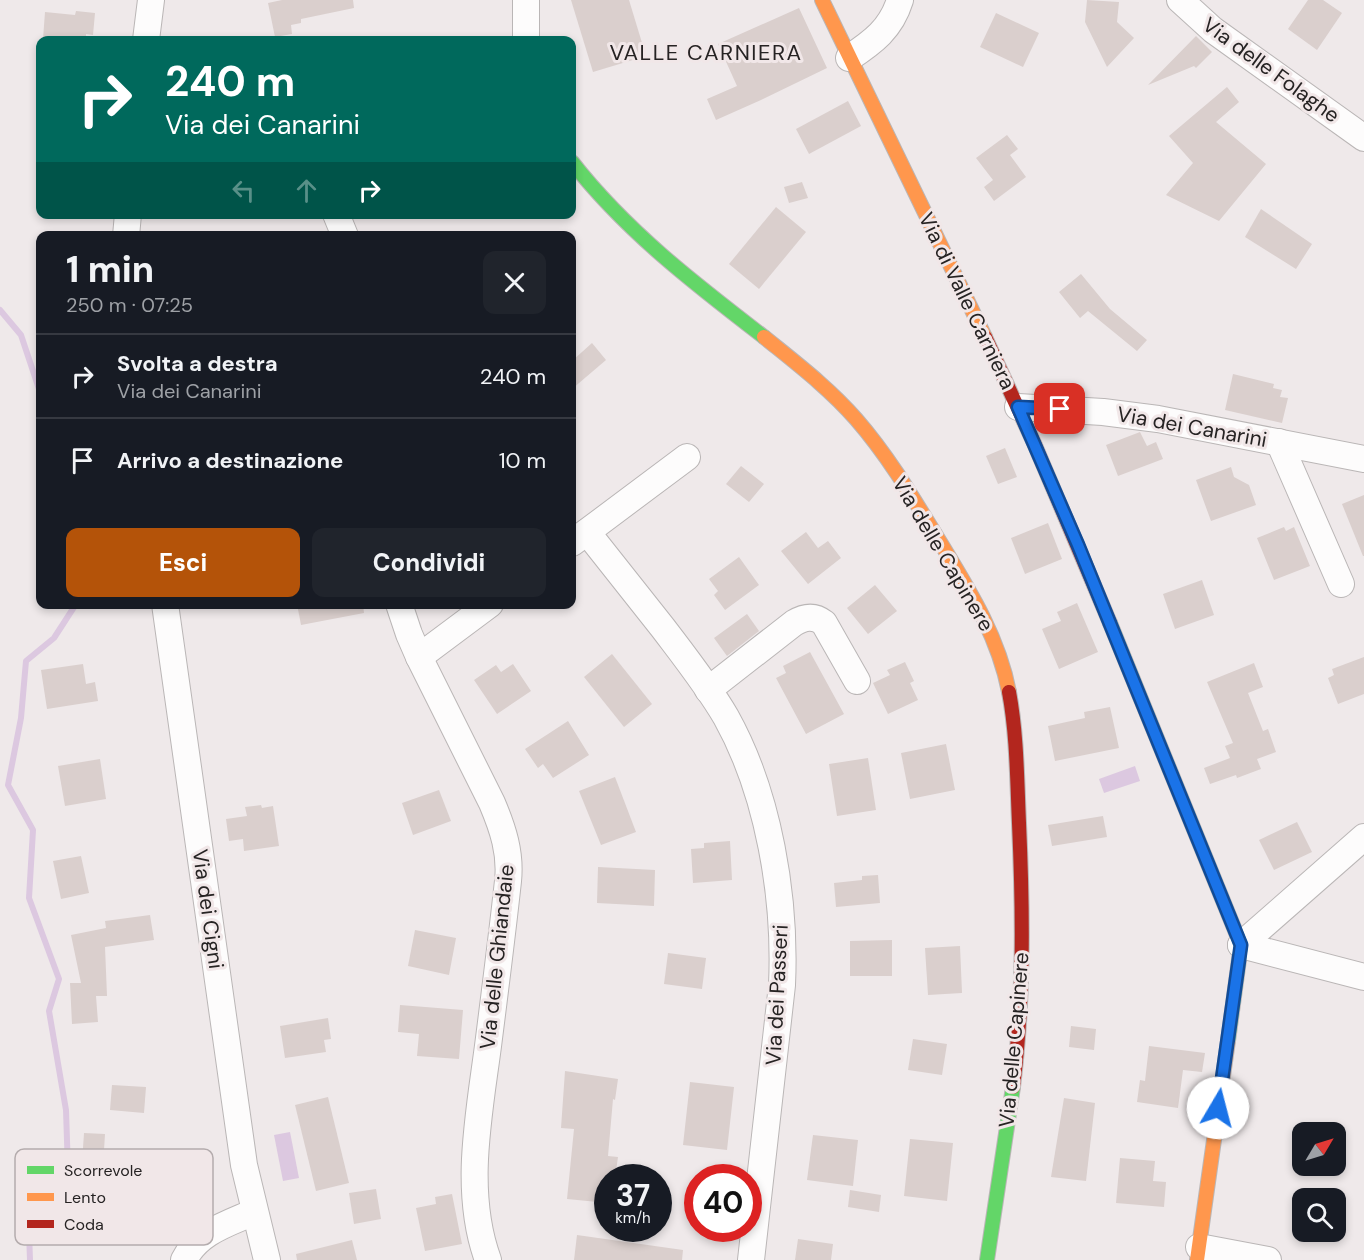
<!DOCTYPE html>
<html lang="it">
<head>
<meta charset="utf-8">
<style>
  body { margin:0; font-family:"DM Sans",sans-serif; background:#20242c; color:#f1f3f6; height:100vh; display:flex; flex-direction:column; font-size:22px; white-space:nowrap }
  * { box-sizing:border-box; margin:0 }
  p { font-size:20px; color:#9ea1a6 }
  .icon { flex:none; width:33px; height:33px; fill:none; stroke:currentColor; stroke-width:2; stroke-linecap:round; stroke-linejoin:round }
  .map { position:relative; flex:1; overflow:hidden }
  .sheet { position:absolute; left:36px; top:231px; width:540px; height:378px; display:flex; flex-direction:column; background:#171b24; border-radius:12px; box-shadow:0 3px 9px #0003 }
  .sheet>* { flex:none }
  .guide { position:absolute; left:36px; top:36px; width:540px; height:183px; border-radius:12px; box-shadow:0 3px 9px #0003; background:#00695c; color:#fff; overflow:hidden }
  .needle { width:39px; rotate:52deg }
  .buttons { position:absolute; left:1292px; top:1122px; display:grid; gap:12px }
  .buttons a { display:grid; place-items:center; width:54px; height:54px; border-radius:12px; background:#171b24; box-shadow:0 3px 9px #0003; font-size:30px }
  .speed { position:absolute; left:594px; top:1164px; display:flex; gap:12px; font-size:30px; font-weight:700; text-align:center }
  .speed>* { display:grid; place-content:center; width:78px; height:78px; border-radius:50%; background:#171b24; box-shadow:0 3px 9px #0003; line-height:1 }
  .speed small { font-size:15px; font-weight:400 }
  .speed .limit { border:9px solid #d22; background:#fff; color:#111 }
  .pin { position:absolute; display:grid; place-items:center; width:51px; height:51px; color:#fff; margin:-26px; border-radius:12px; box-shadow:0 3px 9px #0006 }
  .me { position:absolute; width:66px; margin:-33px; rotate:8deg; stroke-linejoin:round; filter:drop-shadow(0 0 4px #0008) }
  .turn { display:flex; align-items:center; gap:21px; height:126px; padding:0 30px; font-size:27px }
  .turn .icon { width:78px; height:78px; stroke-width:2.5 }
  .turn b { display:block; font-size:42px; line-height:51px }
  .lanes { display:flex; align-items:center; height:57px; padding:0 30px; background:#0003; justify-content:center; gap:30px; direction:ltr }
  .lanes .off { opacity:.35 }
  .round { display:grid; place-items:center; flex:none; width:63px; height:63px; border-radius:12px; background:#20242c }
  .head { display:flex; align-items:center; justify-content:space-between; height:102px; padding:0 30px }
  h1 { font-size:36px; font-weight:800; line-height:45px }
  .action { display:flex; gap:12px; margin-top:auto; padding:12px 30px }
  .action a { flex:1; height:69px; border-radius:12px; background:#b45309; color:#fff; font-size:24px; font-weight:800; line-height:69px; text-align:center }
  .action a+a { background:#20242c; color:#f1f3f6 }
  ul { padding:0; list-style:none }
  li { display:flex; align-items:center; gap:18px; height:84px; padding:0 30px; border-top:2px solid #363941 }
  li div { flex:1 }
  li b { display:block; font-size:22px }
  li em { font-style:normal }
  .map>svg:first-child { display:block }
  .water { fill:#dcc8e0 }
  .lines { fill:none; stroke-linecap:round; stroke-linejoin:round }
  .stream { stroke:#dcc8e0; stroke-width:6 }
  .building { fill:#dacfcd }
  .street-casing { stroke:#bab6b6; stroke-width:28 }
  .fast-casing { stroke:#bab6b6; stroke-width:16 }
  .slow-casing { stroke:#bab6b6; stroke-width:16 }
  .jam-casing { stroke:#bab6b6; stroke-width:16 }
  .street { stroke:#fdfcfc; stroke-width:26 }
  .fast { stroke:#63d668; stroke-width:14 }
  .slow { stroke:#ff974d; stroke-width:14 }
  .jam { stroke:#b3261e; stroke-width:14 }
  .route-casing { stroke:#114b97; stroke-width:15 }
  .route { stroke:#1a73e8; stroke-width:10 }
  .labels { text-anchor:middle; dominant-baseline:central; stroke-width:6; stroke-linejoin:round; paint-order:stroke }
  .street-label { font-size:21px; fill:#262323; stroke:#f1e7e8 }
  .neighbourhood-label { font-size:22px; letter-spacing:1.5px; fill:#262323; stroke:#f1e7e8 }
  .key { fill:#f1e7e8; stroke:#b4acad; stroke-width:1.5 }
  .key-label { font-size:16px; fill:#262323 }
</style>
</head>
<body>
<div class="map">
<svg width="1364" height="1260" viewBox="0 0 1364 1260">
  <rect width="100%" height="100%" fill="#efe9ea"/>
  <g class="water">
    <path d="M1135 766 1140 781 1104 793 1099 779Z"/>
    <path d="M290 1132 299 1178 283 1181 274 1135Z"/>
  </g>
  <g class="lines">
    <g class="stream">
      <path d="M0 310 21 335 40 392"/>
      <path d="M30 1260 29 1232 69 1201 66 1110 49 1011 59 979 29 898 33 830 8 785 21 718 26 661 54 638 76 604"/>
    </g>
  </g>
  <g class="building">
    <path d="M282 0H353L354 8 301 19V23L291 25 292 34 275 37 268 3Z"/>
    <path d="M571 0H629L646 56 593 72Z"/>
    <path d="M1087 0 1119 2 1117 22 1134 38 1107 67 1085 22Z"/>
    <path d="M1308 0H1323L1342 13 1317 50 1288 29Z"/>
    <path d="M799 8 827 68 761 100 716 120 707 99 737 86 718 44Z"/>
    <path d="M76 11 95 13 93 35 86 34V40L43 39 45 12 75 15Z"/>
    <path d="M996 13 1039 33 1023 67 980 47Z"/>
    <path d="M1196 36 1212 52 1196 68 1194 66 1148 85Z"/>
    <path d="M1227 87 1239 102 1216 122 1266 164 1219 221 1166 195 1193 163 1169 136Z"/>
    <path d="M848 101 861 126 809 154 796 129Z"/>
    <path d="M1007 135 1018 149 1010 155 1026 177 994 201 984 187 993 180 976 158Z"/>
    <path d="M802 182 808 198 789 203 784 187Z"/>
    <path d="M776 207 806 232 759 289 729 264Z"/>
    <path d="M1261 209 1312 244 1296 269 1245 237Z"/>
    <path d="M1081 274 1110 309 1147 340 1137 351 1088 311 1080 318 1059 292Z"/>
    <path d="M592 343 606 360 572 389V361Z"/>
    <path d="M1233 374 1274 384 1273 388 1282 390 1280 397 1288 398 1282 423 1225 410Z"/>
    <path d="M1140 432 1147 446 1156 442 1163 459 1118 476 1106 445Z"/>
    <path d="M1005 448 1017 477 998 484 986 456Z"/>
    <path d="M741 466 764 484 749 502 726 484Z"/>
    <path d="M1231 467 1234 477 1249 485 1256 505 1211 521 1196 480Z"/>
    <path d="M1364 495V556H1363L1342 504Z"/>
    <path d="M1048 523 1062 559 1025 574 1011 538Z"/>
    <path d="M1284 527 1286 531 1294 527 1310 566 1274 580 1257 538Z"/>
    <path d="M806 532 818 548 828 541 841 558 808 584 781 551Z"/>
    <path d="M739 557 759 585 725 610 714 595 718 591 709 579Z"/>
    <path d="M1202 580 1214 615 1175 629 1163 594Z"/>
    <path d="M875 585 897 611 868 634 847 608Z"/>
    <path d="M1077 603 1098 652 1059 669 1042 629 1061 621 1057 612Z"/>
    <path d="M297 604H363L364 613 301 625Z"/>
    <path d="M747 614 759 631 727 656 714 638Z"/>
    <path d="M810 652 844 714 806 734 776 678 786 673 783 666Z"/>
    <path d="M612 654 652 704 624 727 584 677Z"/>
    <path d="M1364 657V694L1338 704 1328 678 1334 675 1332 669Z"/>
    <path d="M905 662 914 681 910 683 918 700 888 714 873 683 890 675 887 670Z"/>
    <path d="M1254 663 1263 687 1248 693 1263 731 1268 729 1276 752 1257 759 1261 769 1237 778 1236 775 1210 784 1204 768 1230 758 1225 746 1233 743 1207 682Z"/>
    <path d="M83 664 86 684 95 682 98 701 47 709 41 670Z"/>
    <path d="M513 664 531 691 497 714 474 680 496 665 501 672Z"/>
    <path d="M1110 707 1119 748 1055 761 1048 726 1085 718 1084 712Z"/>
    <path d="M568 721 589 755 553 778 543 764 538 768 525 749Z"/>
    <path d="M946 744 955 790 910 799 901 753Z"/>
    <path d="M868 758 876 810 837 816 829 764Z"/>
    <path d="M100 759 106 799 65 806 58 766Z"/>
    <path d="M615 777 636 832 601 845 579 791Z"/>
    <path d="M439 790 451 821 413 835 402 803Z"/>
    <path d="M261 805 262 808 273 806 279 846 244 851 243 839 229 841 226 819 247 816 245 807Z"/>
    <path d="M1103 816 1107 837 1052 846 1048 825Z"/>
    <path d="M1297 822 1312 852 1274 870 1259 840Z"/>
    <path d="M730 841 732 880 693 883 691 849 704 848V843Z"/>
    <path d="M81 856 89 893 61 899 53 861Z"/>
    <path d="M598 867 655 870 654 906 597 903Z"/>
    <path d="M878 875 880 903 836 907 834 883 862 880V876Z"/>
    <path d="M150 915 154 940 105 947 107 996H96L98 1022 72 1024 70 983H81L71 935 106 928 105 921Z"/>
    <path d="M415 930 456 938 449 975 408 966Z"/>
    <path d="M892 940V976H850V941Z"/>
    <path d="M960 946 962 993 928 995 925 948Z"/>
    <path d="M668 953 706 958 702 989 664 984Z"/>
    <path d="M400 1005 463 1010 459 1059 417 1056 419 1034 398 1032Z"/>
    <path d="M328 1018 331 1039 324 1040 326 1052 285 1058 280 1026Z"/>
    <path d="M1071 1026 1096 1029 1094 1050 1069 1047Z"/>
    <path d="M913 1039 947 1044 942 1075 908 1070Z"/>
    <path d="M1149 1046 1205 1053 1202 1072 1183 1070 1178 1108 1137 1102 1140 1080 1145 1081Z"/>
    <path d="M565 1071 618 1079 615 1100 613 1099 608 1156 618 1157 615 1178H608V1203L567 1199 574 1129 561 1128Z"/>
    <path d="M690 1082 734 1087 727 1150 683 1145Z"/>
    <path d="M112 1085 146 1087 144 1113 110 1110Z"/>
    <path d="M328 1097 349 1183 316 1191 295 1105Z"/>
    <path d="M1064 1098 1095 1103 1086 1181 1051 1177Z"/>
    <path d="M84 1133 105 1134 103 1165 82 1163Z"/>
    <path d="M813 1135 858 1140 853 1186 807 1180Z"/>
    <path d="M910 1139 953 1143 947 1201 904 1196Z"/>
    <path d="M1120 1158 1155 1161 1153 1181 1166 1182 1164 1207 1116 1203Z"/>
    <path d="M376 1189 381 1219 354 1224 349 1193Z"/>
    <path d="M850 1190 881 1195 879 1212 848 1207Z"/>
    <path d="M452 1194 462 1244 425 1251 416 1208 436 1204 435 1197Z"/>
    <path d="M577 1235 683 1250 682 1260H574Z"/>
    <path d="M798 1239 833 1244 831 1260H795Z"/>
    <path d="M352 1240 357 1260H297L296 1254Z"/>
  </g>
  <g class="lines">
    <defs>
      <g id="street">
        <path d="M526 0V40"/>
        <path d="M1180 0 1213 30 1364 138"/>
        <path d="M146 40 151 0"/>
        <path d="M849 58C873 42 891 29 900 0"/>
        <path d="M336 214 345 236"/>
        <path d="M126 236 128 214"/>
        <path d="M1018 407 1103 412 1158 419 1364 459"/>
        <path d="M1279 442 1341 584"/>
        <path d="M587 532C612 564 638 596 663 628 685 657 708 686 726 717 769 794 786 898 782 985L751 1260"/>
        <path d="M572 543 687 457"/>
        <path d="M165 604 244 1165 267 1260"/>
        <path d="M399 604 409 634 419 657 492 803C503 829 511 853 508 881 502 936 495 991 488 1046 479 1115 463 1192 488 1260"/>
        <path d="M419 657 490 604"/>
        <path d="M708 690 794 623C804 617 814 615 824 623L857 681"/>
        <path d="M1241 945 1364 837"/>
        <path d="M1241 945 1364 977"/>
        <path d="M1199 1247 1268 1260"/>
        <path d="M184 1260C198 1232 227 1224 254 1212"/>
      </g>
      <g id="fast">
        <path d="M572 162C626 231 695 284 764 337"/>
        <path d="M1110 623 1241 945 1228 1041"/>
        <path d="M987 1260 1013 1087"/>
      </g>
      <g id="slow">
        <path d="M822 0 985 337"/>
        <path d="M764 337C796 363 829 388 856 419 890 458 916 503 943 547 971 593 999 639 1009 692"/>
        <path d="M1197 1260 1228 1041"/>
      </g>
      <g id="jam">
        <path d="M985 337 1034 443 1110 623"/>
        <path d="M1009 692C1017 735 1017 779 1019 823 1023 912 1024 999 1013 1087"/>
      </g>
    </defs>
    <use href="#street" class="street-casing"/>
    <use href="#fast" class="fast-casing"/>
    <use href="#slow" class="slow-casing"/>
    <use href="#jam" class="jam-casing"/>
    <use href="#street" class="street"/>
    <use href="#fast" class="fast"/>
    <use href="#slow" class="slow"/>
    <use href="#jam" class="jam"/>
  </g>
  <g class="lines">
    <defs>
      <path id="route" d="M1060 409 1018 407 1078 545 1241 945 1218 1108"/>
    </defs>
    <use href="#route" class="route-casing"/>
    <use href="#route" class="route"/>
  </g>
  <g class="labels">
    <g class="street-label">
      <text transform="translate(1271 70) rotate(36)">Via delle Folaghe</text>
      <text transform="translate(967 301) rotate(64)">Via di Valle Carniera</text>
      <text transform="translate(1192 427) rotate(10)">Via dei Canarini</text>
      <text transform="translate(943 554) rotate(59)">Via delle Capinere</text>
      <text transform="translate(208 909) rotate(82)">Via dei Cigni</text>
      <text transform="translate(497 957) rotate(-84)">Via delle Ghiandaie</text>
      <text transform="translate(777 995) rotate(-87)">Via dei Passeri</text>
      <text transform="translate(1014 1040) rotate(-85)">Via delle Capinere</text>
    </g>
    <g class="neighbourhood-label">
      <text x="706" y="52">VALLE CARNIERA</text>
    </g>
  </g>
  <rect x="15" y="1149" width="198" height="96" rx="9" class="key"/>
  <rect x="27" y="1166" width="27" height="8" fill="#63d668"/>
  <rect x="27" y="1193" width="27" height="8" fill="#ff974d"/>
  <rect x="27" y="1220" width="27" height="8" fill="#b3261e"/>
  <g class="key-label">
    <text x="64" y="1176">Scorrevole</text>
    <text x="64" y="1203">Lento</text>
    <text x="64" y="1230">Coda</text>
  </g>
</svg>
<div class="buttons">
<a><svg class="needle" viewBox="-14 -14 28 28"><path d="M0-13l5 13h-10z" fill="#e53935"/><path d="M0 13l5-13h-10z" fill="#9ea1a6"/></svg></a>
<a><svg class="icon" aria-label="search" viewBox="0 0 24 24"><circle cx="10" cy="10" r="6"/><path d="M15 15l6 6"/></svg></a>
</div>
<div class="speed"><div>37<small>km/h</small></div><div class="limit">40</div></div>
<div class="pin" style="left:1060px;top:409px;background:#d93025"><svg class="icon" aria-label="arrive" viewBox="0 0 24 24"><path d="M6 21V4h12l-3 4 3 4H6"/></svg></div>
<svg class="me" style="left:1218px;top:1108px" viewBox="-20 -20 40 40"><circle r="19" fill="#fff"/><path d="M0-13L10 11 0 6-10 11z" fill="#1a73e8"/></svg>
<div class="guide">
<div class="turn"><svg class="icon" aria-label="right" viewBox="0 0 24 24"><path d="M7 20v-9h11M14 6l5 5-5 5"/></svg><div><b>240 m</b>Via dei Canarini</div></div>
<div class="lanes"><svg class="icon off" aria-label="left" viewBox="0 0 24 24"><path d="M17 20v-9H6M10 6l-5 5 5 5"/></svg><svg class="icon off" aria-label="ahead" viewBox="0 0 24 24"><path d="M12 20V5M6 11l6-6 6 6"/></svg><svg class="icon" aria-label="right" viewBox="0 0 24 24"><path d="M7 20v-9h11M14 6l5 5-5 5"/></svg></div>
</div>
<section class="sheet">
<div class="head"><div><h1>1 min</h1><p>250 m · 07:25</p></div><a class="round"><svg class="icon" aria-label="close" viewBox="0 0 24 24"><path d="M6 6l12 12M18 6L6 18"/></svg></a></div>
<ul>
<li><svg class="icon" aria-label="right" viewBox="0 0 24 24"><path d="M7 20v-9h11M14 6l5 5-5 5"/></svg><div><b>Svolta a destra</b><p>Via dei Canarini</p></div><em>240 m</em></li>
<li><svg class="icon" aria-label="arrive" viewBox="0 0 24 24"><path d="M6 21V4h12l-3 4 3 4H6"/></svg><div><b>Arrivo a destinazione</b></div><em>10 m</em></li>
</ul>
<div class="action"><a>Esci</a><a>Condividi</a></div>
</section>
</div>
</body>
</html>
